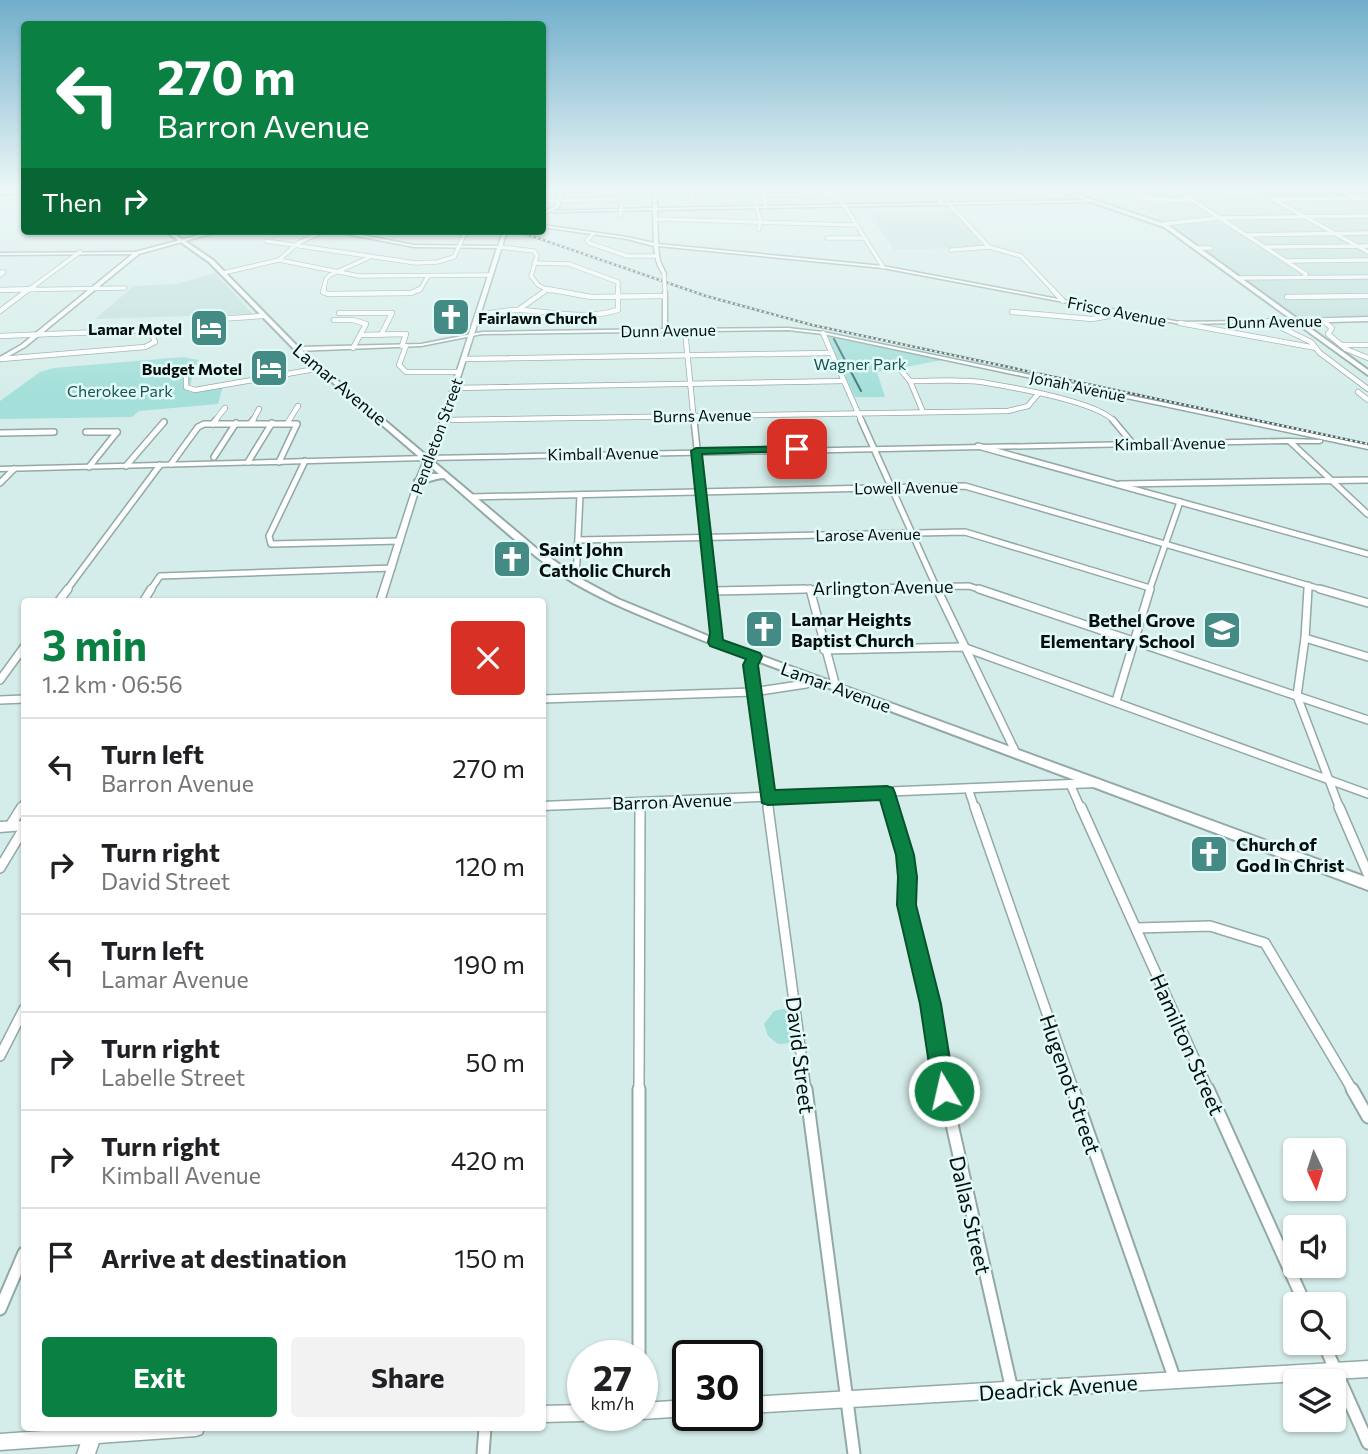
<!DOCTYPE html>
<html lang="en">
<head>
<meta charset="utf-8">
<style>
  body { margin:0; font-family:Commissioner,sans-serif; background:#f2f2f2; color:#202124; height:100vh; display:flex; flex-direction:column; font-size:26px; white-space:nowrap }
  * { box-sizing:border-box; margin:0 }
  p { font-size:23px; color:#757577 }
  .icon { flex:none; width:38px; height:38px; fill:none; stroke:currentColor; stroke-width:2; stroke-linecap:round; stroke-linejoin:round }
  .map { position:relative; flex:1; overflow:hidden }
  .panel { position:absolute; left:21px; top:598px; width:525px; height:833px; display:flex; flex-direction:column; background:#fff; border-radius:7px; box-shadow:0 2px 5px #0004 }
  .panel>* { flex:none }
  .banner { position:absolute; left:21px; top:21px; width:525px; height:214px; border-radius:7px; box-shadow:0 2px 5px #0004; background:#0b8043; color:#fff; overflow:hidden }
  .needle { width:46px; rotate:176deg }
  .tools { position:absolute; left:1283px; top:1138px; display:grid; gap:14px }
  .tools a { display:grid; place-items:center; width:63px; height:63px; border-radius:7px; background:#fff; box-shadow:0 2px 5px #0004; font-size:35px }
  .speed { position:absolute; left:567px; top:1340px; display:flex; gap:14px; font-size:35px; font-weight:700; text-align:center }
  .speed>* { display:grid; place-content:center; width:91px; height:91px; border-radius:50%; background:#fff; box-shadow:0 2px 5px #0004; line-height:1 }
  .speed small { font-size:18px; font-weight:400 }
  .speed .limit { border:4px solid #111; border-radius:10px; background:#fff; color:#111 }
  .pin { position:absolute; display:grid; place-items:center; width:60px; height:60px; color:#fff; margin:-30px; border-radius:14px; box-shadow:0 4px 10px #0006 }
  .me { position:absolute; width:77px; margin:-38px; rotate:351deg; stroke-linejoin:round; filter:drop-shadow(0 0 5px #0008) }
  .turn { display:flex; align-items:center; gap:24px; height:147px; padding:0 21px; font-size:32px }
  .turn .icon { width:91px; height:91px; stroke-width:2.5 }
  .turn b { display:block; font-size:49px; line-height:60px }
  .then { display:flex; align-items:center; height:66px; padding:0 21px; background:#0003; gap:14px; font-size:26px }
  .round { display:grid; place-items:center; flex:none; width:74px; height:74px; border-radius:7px; background:#f2f2f2 }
  .summary { display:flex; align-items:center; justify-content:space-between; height:119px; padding:0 21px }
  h1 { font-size:42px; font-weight:700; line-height:52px; color:#0b8043 }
  .cta { display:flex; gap:14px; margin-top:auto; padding:14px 21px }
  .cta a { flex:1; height:80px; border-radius:7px; background:#0b8043; color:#fff; font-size:28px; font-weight:700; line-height:80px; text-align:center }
  .cta a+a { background:#f2f2f2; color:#202124 }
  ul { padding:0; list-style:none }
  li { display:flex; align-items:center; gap:21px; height:98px; padding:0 21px; border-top:2px solid #e0e0e0 }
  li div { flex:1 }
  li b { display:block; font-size:26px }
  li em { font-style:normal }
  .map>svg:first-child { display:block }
  .built { fill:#bfdfdb }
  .green { fill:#a4dfd9 }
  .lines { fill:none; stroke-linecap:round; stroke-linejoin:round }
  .stream { stroke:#447874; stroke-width:2 }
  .minor-far5-casing { stroke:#92a9a6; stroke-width:5 }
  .minor-far4-casing { stroke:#92a9a6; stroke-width:6 }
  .minor-far3-casing { stroke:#92a9a6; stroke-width:8 }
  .minor-far2-casing { stroke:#92a9a6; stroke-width:10 }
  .minor-far1-casing { stroke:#92a9a6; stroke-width:12 }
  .minor-casing { stroke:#92a9a6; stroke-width:15 }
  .tertiary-casing { stroke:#92a9a6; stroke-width:3 }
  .secondary-casing { stroke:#92a9a6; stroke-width:3 }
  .primary-casing { stroke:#92a9a6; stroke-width:4 }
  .minor-far5 { stroke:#fff; stroke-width:3.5 }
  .minor-far4 { stroke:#fff; stroke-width:4.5 }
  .minor-far3 { stroke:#fff; stroke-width:5 }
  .minor-far2 { stroke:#fff; stroke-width:7 }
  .minor-far1 { stroke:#fff; stroke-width:9 }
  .minor { stroke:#fff; stroke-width:11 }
  .tertiary { fill:#fff; fill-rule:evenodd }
  .secondary { fill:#fff; fill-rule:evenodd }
  .primary { fill:#fff; fill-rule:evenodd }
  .rail-casing { stroke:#515f5d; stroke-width:2.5 }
  .rail { stroke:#e2fbf8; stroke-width:2; stroke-dasharray:2.5; stroke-linecap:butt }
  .tertiary-bridge-casing { stroke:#92a9a6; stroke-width:5; stroke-linecap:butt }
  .tertiary-bridge { stroke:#fff; stroke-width:3.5 }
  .route { fill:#0b8043; stroke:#07532c; stroke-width:2 }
  .labels { text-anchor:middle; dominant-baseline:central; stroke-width:5; stroke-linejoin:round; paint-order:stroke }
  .far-street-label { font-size:16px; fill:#070f0e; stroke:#e2fbf8 }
  .far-poi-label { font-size:16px; font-weight:bold; fill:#070f0e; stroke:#e2fbf8; text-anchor:end }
  .far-park-label { font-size:16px; fill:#175551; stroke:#e2fbf8 }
  .street-label { font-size:18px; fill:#070f0e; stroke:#e2fbf8 }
  .poi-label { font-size:18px; font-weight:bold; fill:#070f0e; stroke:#e2fbf8; text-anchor:start }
  .near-street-label { font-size:21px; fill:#070f0e; stroke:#e2fbf8 }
</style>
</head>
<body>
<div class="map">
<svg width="1368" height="1454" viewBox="0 0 1368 1454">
  <rect width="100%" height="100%" fill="#d5edea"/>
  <g class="built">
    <path d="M1340 189H1368V316H1296L1175 228 1134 203 1195 202 1182 193 1257 192 1280 200 1352 199Z"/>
    <path d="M954 212 985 247 894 250 870 213Z"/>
    <path d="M215 273 253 314 95 319 134 286 176 284Z"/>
  </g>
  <g class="green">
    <path d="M1140 189H1334L1346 196 1276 198 1257 192 1183 193 1191 201H1157Z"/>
    <path d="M827 337H829L943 360 877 372 885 397H855Z"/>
    <path d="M183 357 199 360 194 368 189 392 223 386 218 404 139 411 132 417 0 419V401L40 372 54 368Z"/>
    <path d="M788 1008 792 1043 778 1044 768 1036 764 1024 774 1011Z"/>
  </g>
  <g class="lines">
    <g class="stream">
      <path d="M1336 194 1343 195"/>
      <path d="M834 339 861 391"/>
    </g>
    <defs>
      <g id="minor-far5">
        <path d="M691 189 693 201"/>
        <path d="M726 189 729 201"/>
        <path d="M834 189 883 267"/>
        <path d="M930 189 942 203"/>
        <path d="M1120 189 1137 198 1192 201"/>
        <path d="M1137 189 1151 198"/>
        <path d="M1175 189 1306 274 1304 277"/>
        <path d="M1338 189 1352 197"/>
        <path d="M542 191 619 189"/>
        <path d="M875 192 897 193"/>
        <path d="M824 194 836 193"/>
        <path d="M1273 199 1368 252"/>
        <path d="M1274 199 1368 198"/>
        <path d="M542 201 618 199"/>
        <path d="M948 203 989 247 1021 256 1054 291"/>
        <path d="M756 206 760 220 759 229"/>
        <path d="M766 206 762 195 818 194"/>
        <path d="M620 216 622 204"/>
        <path d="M656 219 854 225"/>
        <path d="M1162 224 1220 218 1368 216"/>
        <path d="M427 231 465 233"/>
        <path d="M593 234 587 240 589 243 627 256H657"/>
        <path d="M1246 235 1368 233"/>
        <path d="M827 238H865"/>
        <path d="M266 241 416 263 437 262 454 257 465 233"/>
        <path d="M500 247 534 251 537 256 531 276 538 285 550 291"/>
        <path d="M1266 247 1368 246"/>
        <path d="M1196 248H1211"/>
        <path d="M951 250 989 247"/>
        <path d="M279 260 359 276 490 275"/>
        <path d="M1286 261 1368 260"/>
        <path d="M534 263 569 264 618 282V291"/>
        <path d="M0 272H4L0 275"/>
        <path d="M223 273 279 260 298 243 324 231"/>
        <path d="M1237 278 1368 277"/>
        <path d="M0 290 125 288"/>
        <path d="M27 291 80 252"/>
        <path d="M323 291 326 279 330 275 368 258"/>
        <path d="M416 291 420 290 428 276"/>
      </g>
      <g id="minor-far4">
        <path d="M324 289 323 292 328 294 411 293 420 289"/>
        <path d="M547 289 591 297 665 296"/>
        <path d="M1052 289 1063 301"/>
        <path d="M0 290 35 289"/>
        <path d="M1287 297 1368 296"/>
        <path d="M518 310 545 291"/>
        <path d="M0 311 29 289"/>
        <path d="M1012 312 1092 319 1109 316 1112 311"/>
        <path d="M339 313H392L381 335"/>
        <path d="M477 315C491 314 506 309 520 310 553 312 586 320 618 310V289"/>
        <path d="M205 320 262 316"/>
        <path d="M334 320H353L366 324 353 348"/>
        <path d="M1322 320 1332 328 1328 334 1346 349 1368 358"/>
        <path d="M1268 321 1311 342 1320 353 1368 389"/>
        <path d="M1180 323 1316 348"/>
        <path d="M685 330 694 422"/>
        <path d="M823 333 862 422"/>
        <path d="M361 335 406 334 402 346"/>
        <path d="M0 336 150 330 155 342 145 347 1 359"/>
        <path d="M1341 345H1368"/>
        <path d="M406 346 399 365 406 372H459"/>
        <path d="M463 359 831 353"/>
        <path d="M899 368 910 381 923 412"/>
        <path d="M186 373V387L195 390 321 368"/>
        <path d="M910 381C933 381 958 379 981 382 1010 387 1098 401 1115 422"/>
        <path d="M454 388 844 381"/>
        <path d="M1358 392 1368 400"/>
        <path d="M444 420 1008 411 1028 406 1038 394"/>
        <path d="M214 422 225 408"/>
        <path d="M252 422 259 409"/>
        <path d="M288 422 298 406"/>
      </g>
      <g id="minor-far3">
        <path d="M694 420 712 591"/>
        <path d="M861 420 938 591"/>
        <path d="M1113 420 1133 444"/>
        <path d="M251 423 253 420"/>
        <path d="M213 424 216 420"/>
        <path d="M86 432H117"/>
        <path d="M0 433 54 432"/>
        <path d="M978 446 1368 554"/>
        <path d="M214 457 236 423"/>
        <path d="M305 461 269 536 271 544 400 541"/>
        <path d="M248 462 272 423"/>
        <path d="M171 464 198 427 204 424H297L279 462"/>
        <path d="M126 466 164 422"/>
        <path d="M89 467 117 432"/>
        <path d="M0 483 14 469"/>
        <path d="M1120 484 1368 480"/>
        <path d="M470 497 965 486 1327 591"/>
        <path d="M578 540 965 532 1150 588"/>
        <path d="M576 580 580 495"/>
        <path d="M66 591 160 465"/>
        <path d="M150 591 160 576 392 568"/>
        <path d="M715 591 969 586 984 591"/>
        <path d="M1149 591 1180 502"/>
        <path d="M1308 591V585"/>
      </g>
      <g id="minor-far2">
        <path d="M711 589 717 634 715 642"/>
        <path d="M810 589 836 687"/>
        <path d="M937 589 1016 753"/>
        <path d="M979 589 1368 720"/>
        <path d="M1308 589 1305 638 1297 696 1340 809"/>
        <path d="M1320 589 1368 603"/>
        <path d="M713 591 805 589"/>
        <path d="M58 602 68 589"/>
        <path d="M143 602 151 589"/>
        <path d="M1305 638 1368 657"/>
        <path d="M824 650 963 647 1368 794"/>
        <path d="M755 657 750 665 769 809"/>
        <path d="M0 680 24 647"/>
        <path d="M542 699 753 692 806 684 812 678"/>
        <path d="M0 700 24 699"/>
        <path d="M1116 701 1150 589"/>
        <path d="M1070 784 1081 809"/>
        <path d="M968 788 975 809"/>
        <path d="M887 793 892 809"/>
        <path d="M21 809 24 804"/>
        <path d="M640 809V803"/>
      </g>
      <g id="minor-far1">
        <path d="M768 807 806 1091"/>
        <path d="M891 807 905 855 906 905 930 1004 944 1091"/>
        <path d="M975 807 1074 1091"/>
        <path d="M1081 807 1209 1091"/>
        <path d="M1339 807 1368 874"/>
        <path d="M10 826 22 807"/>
        <path d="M0 868 24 828"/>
        <path d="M1136 928 1210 926 1265 943 1353 1091"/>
        <path d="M0 1056 24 1009"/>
        <path d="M639 1091 640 807"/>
      </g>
      <g id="minor">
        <path d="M806 1089 854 1454"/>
        <path d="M944 1089 1012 1390"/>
        <path d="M1073 1089 1175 1380"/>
        <path d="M1208 1089 1305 1304"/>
        <path d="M1352 1089 1368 1117"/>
        <path d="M0 1309 24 1253"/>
        <path d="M1323 1342 1368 1443"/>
        <path d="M639 1356V1089"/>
        <path d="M483 1454 485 1428"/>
      </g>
      <g id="tertiary">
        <path d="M654 189H658L657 202 655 203 657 204V208L1090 200 1091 202 657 210 658 244 883 266 1180 322 1295 320 1297 321 1295 322 1180 324 883 268 658 246 660 261 666 274 664 275C657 268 655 257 654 246L627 239 542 227V225L627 237 654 243 653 210 553 212 551 211 653 208V204L655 203 653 202Z"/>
        <path d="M138 252 137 254 0 255V253Z"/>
        <path d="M665 291 667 292V329L788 328 823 332 1368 445V449L823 334 788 330 482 334 421 346 297 351 294 349 297 347 421 344 482 332 663 329V292Z"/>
        <path d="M1289 439 1322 440V442L1320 443H1295L1368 511V517L1366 516 1288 443 428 460 425 458 428 456Z"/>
        <path d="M1368 1361V1377L747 1413V1397Z"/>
        <path d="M688 1400V1416L642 1419 636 1416H642V1403Z"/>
        <path d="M583 1405V1416H590L588 1418 583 1421 542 1422V1406Z"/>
        <path d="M86 1428H204L202 1434 196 1436 0 1450V1434Z"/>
      </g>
      <g id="secondary">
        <path d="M560 189H564L559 207 542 216V213L555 206Z"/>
        <path d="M214 231H221L139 254 25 347 0 361V357L21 345 135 252Z"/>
        <path d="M331 231H340L414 245 498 246 503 231H507L437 450 431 458 421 482 384 602H376L415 482 424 460 0 471V467L426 456 431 450 497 248 414 247Z"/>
        <path d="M1368 317V321L1295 323 1292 321 1295 319Z"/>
        <path d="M1096 779 1100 780 1101 783 1100 786 1096 787 542 810V802Z"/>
        <path d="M24 821V830L0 832V822Z"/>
        <path d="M86 1428H104L95 1454H77Z"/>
      </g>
      <g id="primary">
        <path d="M1054 189H1060L1168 225 1368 370V375L1164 227Z"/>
        <path d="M24 191V193L0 194V192Z"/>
        <path d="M165 231H170L213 260 299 348 536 548 579 578 618 599 718 640 1368 878V890L712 644C665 625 617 608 574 583 527 554 486 514 444 478 434 478 425 484 415 484V480L430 474H439L295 350 209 262Z"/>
      </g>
    </defs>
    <use href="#minor-far5" class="minor-far5-casing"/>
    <use href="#minor-far4" class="minor-far4-casing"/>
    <use href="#minor-far3" class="minor-far3-casing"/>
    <use href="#minor-far2" class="minor-far2-casing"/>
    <use href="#minor-far1" class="minor-far1-casing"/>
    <use href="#minor" class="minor-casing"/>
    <use href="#tertiary" class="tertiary-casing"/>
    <use href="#secondary" class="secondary-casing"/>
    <use href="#primary" class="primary-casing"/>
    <use href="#minor-far5" class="minor-far5"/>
    <use href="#minor-far4" class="minor-far4"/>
    <use href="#minor-far3" class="minor-far3"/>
    <use href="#minor-far2" class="minor-far2"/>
    <use href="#minor-far1" class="minor-far1"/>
    <use href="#minor" class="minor"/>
    <use href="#tertiary" class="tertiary"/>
    <use href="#secondary" class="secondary"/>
    <use href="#primary" class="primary"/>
    <defs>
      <path id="rail" d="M517 231 706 296 812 325 1368 444"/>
    </defs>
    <use href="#rail" class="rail-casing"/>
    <use href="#rail" class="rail"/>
    <defs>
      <path id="tertiary-bridge" d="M664 274 665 291"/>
    </defs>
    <use href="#tertiary-bridge" class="tertiary-bridge-casing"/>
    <use href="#tertiary-bridge" class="tertiary-bridge"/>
  </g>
  <linearGradient id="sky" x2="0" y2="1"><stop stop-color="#71aecb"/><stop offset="0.48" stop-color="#ecf7f6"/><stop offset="1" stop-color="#ecf7f6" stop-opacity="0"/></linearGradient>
  <rect width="1368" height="393" fill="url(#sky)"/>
  <path class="route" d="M797 446 801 447V451L702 454 723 640 760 653 762 657 758 665 775 790 887 786 893 788 895 793 914 855 917 877 916 905 941 1004 955 1091 952 1099 944 1102 936 1099 933 1091 920 1004 897 905 898 877 896 855 880 800 768 805 762 803 743 665 746 659 710 646 708 642 710 634 691 451 696 448Z"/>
  <defs>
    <symbol id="church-square" viewBox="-11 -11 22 22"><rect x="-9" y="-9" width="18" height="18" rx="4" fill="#458b85" stroke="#e2fbf8"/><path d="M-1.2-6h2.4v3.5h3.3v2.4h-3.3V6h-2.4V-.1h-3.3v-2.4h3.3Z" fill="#fff"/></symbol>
    <symbol id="hotel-square" viewBox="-11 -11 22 22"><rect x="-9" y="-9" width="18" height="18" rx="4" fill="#458b85" stroke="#e2fbf8"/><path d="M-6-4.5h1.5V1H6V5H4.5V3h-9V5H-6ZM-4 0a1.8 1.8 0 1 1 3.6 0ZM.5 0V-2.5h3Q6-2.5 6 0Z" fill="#fff"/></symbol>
    <symbol id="school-square" viewBox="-11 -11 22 22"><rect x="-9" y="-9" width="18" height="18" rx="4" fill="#458b85" stroke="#e2fbf8"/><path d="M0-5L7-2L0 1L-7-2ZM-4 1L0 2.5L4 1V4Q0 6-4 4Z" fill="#fff"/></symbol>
  </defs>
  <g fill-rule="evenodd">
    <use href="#church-square" x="429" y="295" width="44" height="44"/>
    <use href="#hotel-square" x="187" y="306" width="44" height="44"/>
    <use href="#hotel-square" x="247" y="346" width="44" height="44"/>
    <use href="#church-square" x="490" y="537" width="44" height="44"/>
    <use href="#church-square" x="742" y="607" width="44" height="44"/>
    <use href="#school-square" x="1200" y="608" width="44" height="44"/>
    <use href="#church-square" x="1187" y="832" width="44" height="44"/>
  </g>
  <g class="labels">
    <g class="far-street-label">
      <text transform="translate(1117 311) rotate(11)">Frisco Avenue</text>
      <text transform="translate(1274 321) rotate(-1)">Dunn Avenue</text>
      <text transform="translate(668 330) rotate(-1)">Dunn Avenue</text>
      <text transform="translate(1078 386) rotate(12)">Jonah Avenue</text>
      <text transform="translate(702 415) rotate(-1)">Burns Avenue</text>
      <text transform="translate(436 436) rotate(-70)">Pendleton Street</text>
      <text transform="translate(1170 443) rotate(-1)">Kimball Avenue</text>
      <text transform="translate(603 453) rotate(-1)">Kimball Avenue</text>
      <text transform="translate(906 487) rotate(-1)">Lowell Avenue</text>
      <text transform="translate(868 534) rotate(-1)">Larose Avenue</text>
    </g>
    <g class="far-poi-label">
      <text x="478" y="317" text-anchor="start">Fairlawn Church</text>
      <text x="182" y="328">Lamar Motel</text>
      <text x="242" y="368">Budget Motel</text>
    </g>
    <g class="far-park-label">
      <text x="860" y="363">Wagner Park</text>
      <text x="120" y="390">Cherokee Park</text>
    </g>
    <g class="street-label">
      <text transform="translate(340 384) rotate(40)">Lamar Avenue</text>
      <text transform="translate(883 587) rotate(-1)">Arlington Avenue</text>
      <text transform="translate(836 687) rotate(20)">Lamar Avenue</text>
      <text transform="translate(672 801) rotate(-2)">Barron Avenue</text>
    </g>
    <g class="poi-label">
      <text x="539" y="549">Saint John<tspan x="539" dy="21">Catholic Church</tspan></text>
      <text x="791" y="619">Lamar Heights<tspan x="791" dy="21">Baptist Church</tspan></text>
      <text x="1195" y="620" text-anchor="end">Bethel Grove<tspan x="1195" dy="21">Elementary School</tspan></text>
      <text x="1236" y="844">Church of<tspan x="1236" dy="21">God In Christ</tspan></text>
    </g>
    <g class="near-street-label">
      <text transform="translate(1188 1044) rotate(66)">Hamilton Street</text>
      <text transform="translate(801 1055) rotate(83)">David Street</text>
      <text transform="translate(1071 1084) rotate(71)">Hugenot Street</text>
      <text transform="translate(971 1215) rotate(77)">Dallas Street</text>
      <text transform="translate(1058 1387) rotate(-4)">Deadrick Avenue</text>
    </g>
  </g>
</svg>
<div class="tools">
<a><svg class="needle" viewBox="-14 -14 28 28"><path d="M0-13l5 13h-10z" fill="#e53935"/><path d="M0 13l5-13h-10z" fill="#757577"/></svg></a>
<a><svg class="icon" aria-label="sound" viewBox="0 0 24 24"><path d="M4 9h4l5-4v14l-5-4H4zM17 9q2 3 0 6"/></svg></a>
<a><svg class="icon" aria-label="search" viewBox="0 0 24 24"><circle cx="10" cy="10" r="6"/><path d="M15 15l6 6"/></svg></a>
<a><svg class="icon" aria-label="layers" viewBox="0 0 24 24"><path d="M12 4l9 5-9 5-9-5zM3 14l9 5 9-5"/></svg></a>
</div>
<div class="speed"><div>27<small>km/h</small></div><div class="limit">30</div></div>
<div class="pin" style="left:797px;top:449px;background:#d93025"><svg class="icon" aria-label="arrive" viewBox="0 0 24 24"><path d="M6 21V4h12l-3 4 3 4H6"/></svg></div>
<svg class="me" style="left:944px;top:1091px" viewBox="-20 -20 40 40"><circle r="17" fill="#0b8043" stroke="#fff" stroke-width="3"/><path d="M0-11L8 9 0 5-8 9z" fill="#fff"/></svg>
<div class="banner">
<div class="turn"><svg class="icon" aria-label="left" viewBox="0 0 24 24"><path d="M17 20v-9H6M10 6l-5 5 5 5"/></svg><div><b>270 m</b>Barron Avenue</div></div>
<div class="then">Then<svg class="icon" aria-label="right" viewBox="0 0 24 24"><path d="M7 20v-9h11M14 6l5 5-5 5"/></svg></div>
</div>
<section class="panel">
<div class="summary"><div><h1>3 min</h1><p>1.2 km · 06:56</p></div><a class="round" style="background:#d93025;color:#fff"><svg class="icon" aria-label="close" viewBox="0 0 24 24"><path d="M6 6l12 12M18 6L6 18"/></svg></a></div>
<ul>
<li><svg class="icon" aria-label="left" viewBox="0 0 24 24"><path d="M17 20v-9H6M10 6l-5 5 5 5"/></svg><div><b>Turn left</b><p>Barron Avenue</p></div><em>270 m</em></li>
<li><svg class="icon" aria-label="right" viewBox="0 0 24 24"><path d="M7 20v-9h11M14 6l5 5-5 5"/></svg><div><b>Turn right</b><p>David Street</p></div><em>120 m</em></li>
<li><svg class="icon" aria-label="left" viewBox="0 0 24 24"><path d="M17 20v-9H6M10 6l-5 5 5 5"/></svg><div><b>Turn left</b><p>Lamar Avenue</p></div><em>190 m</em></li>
<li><svg class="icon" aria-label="right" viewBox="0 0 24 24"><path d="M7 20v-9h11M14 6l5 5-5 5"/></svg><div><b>Turn right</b><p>Labelle Street</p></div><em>50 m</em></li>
<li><svg class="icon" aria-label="right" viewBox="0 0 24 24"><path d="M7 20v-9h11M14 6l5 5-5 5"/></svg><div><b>Turn right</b><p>Kimball Avenue</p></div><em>420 m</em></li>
<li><svg class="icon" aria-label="arrive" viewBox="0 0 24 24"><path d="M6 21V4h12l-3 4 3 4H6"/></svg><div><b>Arrive at destination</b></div><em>150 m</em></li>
</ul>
<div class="cta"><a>Exit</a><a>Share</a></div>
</section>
</div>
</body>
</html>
